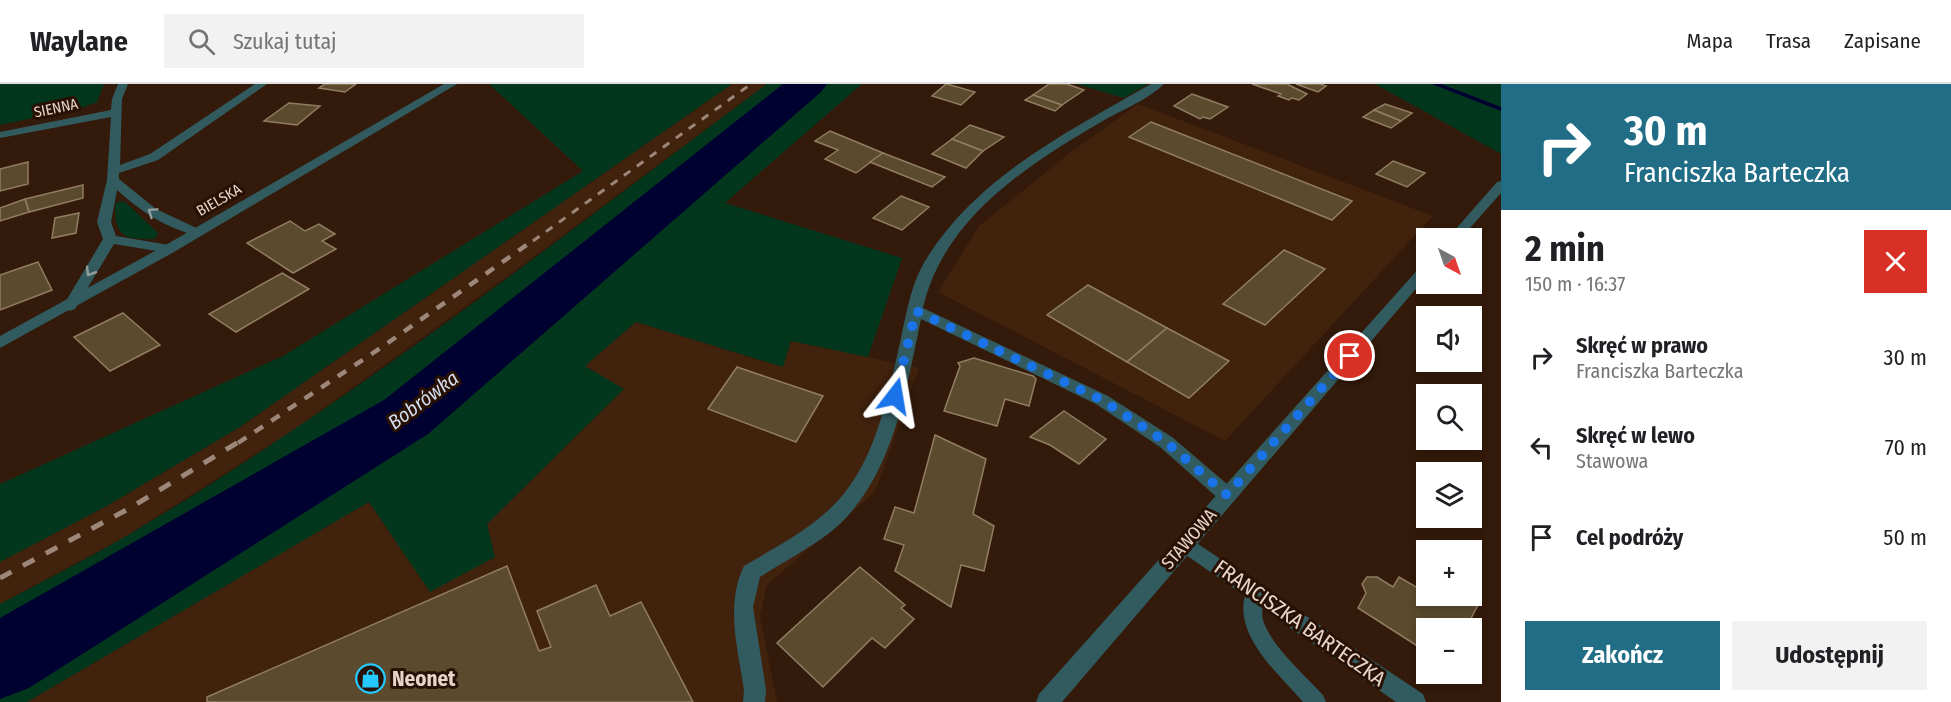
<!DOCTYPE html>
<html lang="pl">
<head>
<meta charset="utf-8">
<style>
  body { margin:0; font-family:"Fira Sans Condensed",sans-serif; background:#f2f2f2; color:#202124; height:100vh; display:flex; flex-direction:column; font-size:22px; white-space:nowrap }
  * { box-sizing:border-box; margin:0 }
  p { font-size:20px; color:#757577 }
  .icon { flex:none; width:33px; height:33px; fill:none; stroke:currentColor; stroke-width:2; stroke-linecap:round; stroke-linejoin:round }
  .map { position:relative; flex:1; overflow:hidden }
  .side { display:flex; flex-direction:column; background:#fff; width:450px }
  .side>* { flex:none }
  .guide { background:#226d86; color:#fff; overflow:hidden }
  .needle { width:39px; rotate:140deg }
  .tools { position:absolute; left:1416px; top:144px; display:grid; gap:12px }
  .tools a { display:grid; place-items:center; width:66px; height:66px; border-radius:0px; background:#fff; box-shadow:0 3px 9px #0003; font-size:30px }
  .pin { position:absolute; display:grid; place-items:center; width:51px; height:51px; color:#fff; margin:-26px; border:3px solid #fff; border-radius:50%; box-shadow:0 2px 6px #0007 }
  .me { position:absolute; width:66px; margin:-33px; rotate:14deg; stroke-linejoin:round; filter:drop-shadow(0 0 4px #0008) }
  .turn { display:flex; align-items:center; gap:21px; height:126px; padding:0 24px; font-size:27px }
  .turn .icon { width:78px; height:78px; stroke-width:2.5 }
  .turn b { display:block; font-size:42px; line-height:51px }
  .round { display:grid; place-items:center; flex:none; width:63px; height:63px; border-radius:0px; background:#f2f2f2 }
  .summary { display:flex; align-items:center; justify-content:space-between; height:102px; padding:0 24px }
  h1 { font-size:36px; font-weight:700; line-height:45px }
  .action { display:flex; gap:12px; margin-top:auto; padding:12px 24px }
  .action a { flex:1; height:69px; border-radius:0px; background:#226d86; color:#fff; font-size:24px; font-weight:700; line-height:69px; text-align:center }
  .action a+a { background:#f2f2f2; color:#202124 }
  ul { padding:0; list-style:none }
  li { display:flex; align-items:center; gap:18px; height:90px; padding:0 24px }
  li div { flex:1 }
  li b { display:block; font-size:22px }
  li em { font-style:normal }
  header { display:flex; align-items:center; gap:36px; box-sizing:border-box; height:84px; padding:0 30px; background:#fff; border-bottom:2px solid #e0e0e0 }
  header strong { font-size:28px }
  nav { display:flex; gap:33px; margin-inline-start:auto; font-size:21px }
  .search { width:420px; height:54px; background:#f2f2f2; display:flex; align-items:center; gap:15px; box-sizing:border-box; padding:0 21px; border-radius:0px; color:#757577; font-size:22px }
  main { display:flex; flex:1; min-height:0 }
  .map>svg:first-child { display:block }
  .built { fill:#41220d }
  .green { fill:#03371d }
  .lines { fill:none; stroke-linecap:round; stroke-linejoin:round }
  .stream { fill:#000031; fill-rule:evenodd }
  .river { fill:#000031; fill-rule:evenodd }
  .building { fill:#5b4a2e; stroke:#917e62; stroke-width:1.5 }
  .service { fill:#325b60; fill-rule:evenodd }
  .minor { fill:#325b60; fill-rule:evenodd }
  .tertiary { fill:#325b60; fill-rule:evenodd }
  .rail-far2 { stroke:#9c877a; stroke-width:3; stroke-dasharray:8 8; stroke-linecap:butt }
  .rail-far1 { stroke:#9c877a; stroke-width:4.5; stroke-dasharray:10 10; stroke-linecap:butt }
  .rail { stroke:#9c877a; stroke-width:5; stroke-dasharray:13 13; stroke-linecap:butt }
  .oneway { stroke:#969e9b }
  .route { stroke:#1a73e8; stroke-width:10; stroke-dasharray:0 18 }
  .labels { text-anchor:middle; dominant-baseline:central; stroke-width:6; stroke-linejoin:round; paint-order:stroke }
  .far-street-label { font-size:15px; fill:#e7d5cb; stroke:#281002 }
  .street-label { font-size:18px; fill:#e7d5cb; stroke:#281002 }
  .water-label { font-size:20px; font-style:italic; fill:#d2ddef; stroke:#281002 }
  .near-street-label { font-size:21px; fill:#e7d5cb; stroke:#281002 }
  .near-poi-label { font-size:21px; font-weight:bold; fill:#e7d5cb; stroke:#281002; text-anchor:start }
</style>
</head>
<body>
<header>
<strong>Waylane</strong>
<div class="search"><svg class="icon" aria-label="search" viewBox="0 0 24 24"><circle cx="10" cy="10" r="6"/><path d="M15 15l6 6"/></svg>Szukaj tutaj</div>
<nav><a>Mapa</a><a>Trasa</a><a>Zapisane</a></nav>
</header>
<main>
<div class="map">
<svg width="1501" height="618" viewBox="0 0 1501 618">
  <rect width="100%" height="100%" fill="#331a0a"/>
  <g class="built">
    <path d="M732 0H767L513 188 295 345 123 454 0 520V478L105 423 240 343Z"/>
    <path d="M1138 20 1433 132 1225 357 938 208 979 142 1071 68Z"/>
    <path d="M636 238 782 283 791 257 919 284 875 408 767 501 760 532 777 618H27L369 417 430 507 487 440 623 305 584 282Z"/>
  </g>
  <g class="green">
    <path d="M0 0H104L97 18 81 24 0 41Z"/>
    <path d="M489 0H732L240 343 105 423 0 478V400L283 272 583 87Z"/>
    <path d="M767 0H862L725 119 902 174 868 273 791 257 783 283 636 238 585 282 624 305 487 440 495 473 430 508 369 418 27 618H0V520C41 498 83 477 123 454 349 320 557 156 767 0Z"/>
    <path d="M1076 0H1148L1124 14Z"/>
    <path d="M1375 0H1501V70Z"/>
    <path d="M120 117 125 118 158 149 155 155C123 155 115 154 115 120Z"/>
  </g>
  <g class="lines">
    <path class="stream" d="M1432 0H1441L1501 23V27Z"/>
    <path class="river" d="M783 0H827L821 8 428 350 29 604 0 615V534L384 316Z"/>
  </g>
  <g class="building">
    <path d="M325 0H356L345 8 319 4Z"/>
    <path d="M946 0H947L975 8 961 21 932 12Z"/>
    <path d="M1049 0H1067L1084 6 1062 21 1033 11Z"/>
    <path d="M1252 0H1287L1307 10 1299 16 1292 14 1289 16 1278 12 1281 10Z"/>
    <path d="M1296 0H1320L1326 2 1318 8Z"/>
    <path d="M1192 10 1228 23 1210 35 1203 33 1200 35 1174 22Z"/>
    <path d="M1033 11 1062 21 1055 27 1025 16Z"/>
    <path d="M289 19 320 22 297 41 264 37Z"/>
    <path d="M1385 20 1412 29 1401 37 1374 26Z"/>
    <path d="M1374 26 1401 37 1391 44 1363 33Z"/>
    <path d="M1151 38 1352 117 1332 136 1129 53Z"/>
    <path d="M970 41 1004 53 983 67 952 55Z"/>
    <path d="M830 47 883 69 856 89 825 75 838 66 815 57Z"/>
    <path d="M952 55 983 67 966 84 932 70Z"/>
    <path d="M883 69 945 93 932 103 870 78Z"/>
    <path d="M1393 77 1425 89 1407 103 1376 90Z"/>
    <path d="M28 78V100L0 107V85Z"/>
    <path d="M83 101V114L29 128 25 115Z"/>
    <path d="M901 112 929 123 902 146 873 134Z"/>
    <path d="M25 115 29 128 0 137V124Z"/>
    <path d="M79 129 76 149 52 154 55 134Z"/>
    <path d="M290 137 305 147 319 140 335 150 322 157 336 165 293 189 247 159Z"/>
    <path d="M1284 166 1325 185 1265 241 1223 220Z"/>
    <path d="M38 178 52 206 0 226V191Z"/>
    <path d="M282 189 309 205 236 248 209 230Z"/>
    <path d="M1088 201 1167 244 1127 278 1047 231Z"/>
    <path d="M123 229 160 261 110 287 74 253Z"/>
    <path d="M1167 244 1229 277 1189 314 1127 278Z"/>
    <path d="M974 274 1033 292 1036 295 1029 322 1005 315 997 342 944 327 960 282 958 279Z"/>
    <path d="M737 283 823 312 796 358 708 325Z"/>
    <path d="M1064 327 1106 355 1079 380 1050 361 1030 353Z"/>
    <path d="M935 351 986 375 973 430 994 442 984 487 961 481 951 523 895 487 904 461 884 455 895 423 914 429Z"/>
    <path d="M507 482 539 567 551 563 537 527 596 501 610 532 641 518 693 618H207V613Z"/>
    <path d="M860 483 905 521 901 524 914 535 885 564 872 554 823 603 777 559Z"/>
    <path d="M1367 493H1377L1393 503 1399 493 1440 517 1443 512H1466L1479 519 1466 544H1426L1419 563 1358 524 1366 509 1362 500Z"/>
  </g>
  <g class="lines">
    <path class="service" d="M1255 501 1262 503C1267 514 1260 525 1263 536 1271 562 1305 591 1323 611L1326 618H1303C1277 588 1228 547 1248 503Z"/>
    <g class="minor">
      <path d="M118 0H128L122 15 120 81 150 70 255 0H267L158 76 119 89V95L156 125 205 148 198 152C166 144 141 128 117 106L111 138 116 152 169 161 176 165 169 169 114 160 75 225 70 227 63 222 103 155 97 138 107 96 111 33 0 54V48L111 26 112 15Z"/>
      <path d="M1151 0H1164C1148 16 1121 26 1101 38 1027 81 943 135 923 224L1108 312 1172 353 1234 406 1236 411 1234 416 1227 418 1220 416 1160 363 1096 320 921 235C906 306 894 387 840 440 817 461 786 476 760 493L753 523 766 606 765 618H743L744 606C738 565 725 521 744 482 771 466 800 451 824 430 872 390 884 326 898 268 905 238 909 204 925 177 976 93 1069 47 1151 0Z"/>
      <path d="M1186 452 1423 610 1426 618H1396L1179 466 1176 460 1179 454Z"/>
    </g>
    <g class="tertiary">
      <path d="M444 0H457L174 168 0 264V252L164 162Z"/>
      <path d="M1501 97V109L1461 154H1448L1497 98Z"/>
      <path d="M1426 181V193L1062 618H1036L1039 610 1421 182Z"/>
    </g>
    <path class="rail-far2" d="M533 157 751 0"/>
    <path class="rail-far1" d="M238 359 382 263 535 155"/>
    <path class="rail" d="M0 494 130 424 240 357"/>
  </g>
  <defs><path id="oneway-chevron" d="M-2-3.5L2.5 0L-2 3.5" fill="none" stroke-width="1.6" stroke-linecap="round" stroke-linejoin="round" transform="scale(1.5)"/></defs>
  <g class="oneway">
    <use href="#oneway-chevron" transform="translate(152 128) rotate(-146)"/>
    <use href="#oneway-chevron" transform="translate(90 188) rotate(121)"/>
  </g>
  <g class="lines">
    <path class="route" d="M895 312 916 227 1102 316 1166 358 1227 411 1350 272"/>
  </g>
  <defs>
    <symbol id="shop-ring" viewBox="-11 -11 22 22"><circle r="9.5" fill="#281002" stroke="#25c9fe" stroke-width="1.5"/><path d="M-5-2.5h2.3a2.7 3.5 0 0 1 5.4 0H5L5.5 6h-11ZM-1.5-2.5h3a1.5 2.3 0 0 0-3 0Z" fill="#25c9fe"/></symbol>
  </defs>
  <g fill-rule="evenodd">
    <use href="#shop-ring" x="354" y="578" width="33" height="33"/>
  </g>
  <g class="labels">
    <g class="far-street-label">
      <text transform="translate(56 24) rotate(-12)">SIENNA</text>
      <text transform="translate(219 116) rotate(-30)">BIELSKA</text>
    </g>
    <g class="street-label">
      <text transform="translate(1189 455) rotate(-49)">STAWOWA</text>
    </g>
    <g class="water-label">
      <text transform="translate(423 316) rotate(-37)">Bobrówka</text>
    </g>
    <g class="near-street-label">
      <text transform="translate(1300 539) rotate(35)">FRANCISZKA BARTECZKA</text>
    </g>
    <g class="near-poi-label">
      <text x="392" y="595">Neonet</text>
    </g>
  </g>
</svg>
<div class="tools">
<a><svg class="needle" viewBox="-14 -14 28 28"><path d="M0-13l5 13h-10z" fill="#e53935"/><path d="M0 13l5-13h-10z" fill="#757577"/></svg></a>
<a><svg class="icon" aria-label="sound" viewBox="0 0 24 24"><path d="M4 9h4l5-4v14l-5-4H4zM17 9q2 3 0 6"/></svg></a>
<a><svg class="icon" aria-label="search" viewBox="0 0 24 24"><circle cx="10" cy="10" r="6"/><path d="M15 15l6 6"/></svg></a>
<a><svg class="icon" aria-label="layers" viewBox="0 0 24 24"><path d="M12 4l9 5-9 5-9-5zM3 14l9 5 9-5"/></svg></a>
<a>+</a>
<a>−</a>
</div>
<div class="pin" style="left:1350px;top:272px;background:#d93025"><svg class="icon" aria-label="arrive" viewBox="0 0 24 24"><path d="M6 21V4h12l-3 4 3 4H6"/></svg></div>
<svg class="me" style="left:895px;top:312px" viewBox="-20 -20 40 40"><path d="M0-17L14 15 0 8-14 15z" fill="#1a73e8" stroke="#fff" stroke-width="4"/></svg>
</div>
<section class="side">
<div class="guide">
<div class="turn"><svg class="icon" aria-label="right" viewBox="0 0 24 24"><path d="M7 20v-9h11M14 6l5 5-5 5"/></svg><div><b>30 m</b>Franciszka Barteczka</div></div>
</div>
<div class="summary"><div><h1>2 min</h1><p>150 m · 16:37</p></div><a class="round" style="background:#d93025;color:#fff"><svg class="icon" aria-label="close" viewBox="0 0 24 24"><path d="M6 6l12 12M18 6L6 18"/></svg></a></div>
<ul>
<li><svg class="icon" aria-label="right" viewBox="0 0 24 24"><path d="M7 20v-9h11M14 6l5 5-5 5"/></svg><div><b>Skręć w prawo</b><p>Franciszka Barteczka</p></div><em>30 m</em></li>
<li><svg class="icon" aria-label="left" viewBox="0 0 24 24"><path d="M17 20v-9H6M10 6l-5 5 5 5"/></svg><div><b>Skręć w lewo</b><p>Stawowa</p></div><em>70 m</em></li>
<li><svg class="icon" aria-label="arrive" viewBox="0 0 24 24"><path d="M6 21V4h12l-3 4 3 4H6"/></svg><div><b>Cel podróży</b></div><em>50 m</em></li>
</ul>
<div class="action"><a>Zakończ</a><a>Udostępnij</a></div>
</section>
</main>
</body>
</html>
